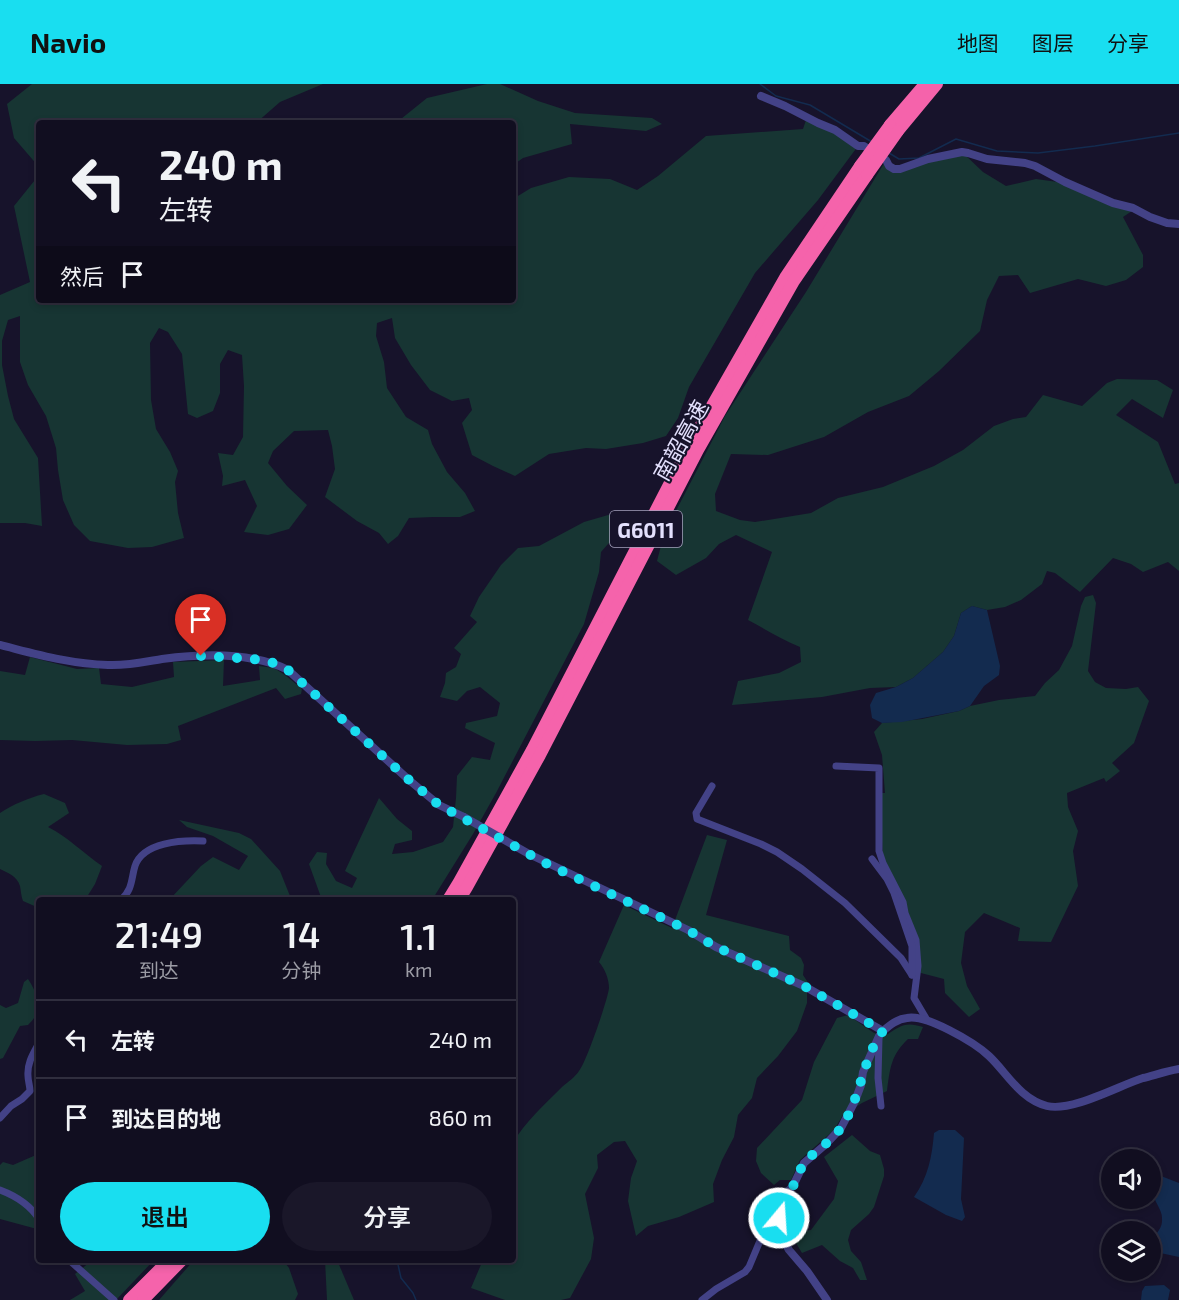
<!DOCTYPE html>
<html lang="zh">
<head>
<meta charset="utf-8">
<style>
  body { margin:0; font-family:"Exo 2","Noto Sans SC",sans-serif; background:#1a1729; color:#f1f3f6; height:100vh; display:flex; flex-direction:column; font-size:22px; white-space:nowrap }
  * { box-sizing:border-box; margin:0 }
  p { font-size:20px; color:#9c9ca5 }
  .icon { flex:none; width:33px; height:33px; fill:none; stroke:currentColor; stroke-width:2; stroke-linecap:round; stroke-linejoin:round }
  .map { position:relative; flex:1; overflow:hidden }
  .details { position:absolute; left:36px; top:813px; width:480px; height:366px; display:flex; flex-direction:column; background:#110e20; border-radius:6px; box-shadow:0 3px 9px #0003,0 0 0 2px #302e3e }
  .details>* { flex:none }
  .banner { position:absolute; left:36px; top:36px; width:480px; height:183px; border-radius:6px; box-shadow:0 3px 9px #0003,0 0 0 2px #302e3e; background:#110e20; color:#f1f3f6; overflow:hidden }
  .fabs { position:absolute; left:1101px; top:1065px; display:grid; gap:12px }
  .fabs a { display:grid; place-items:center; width:60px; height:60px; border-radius:50%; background:#110e20; box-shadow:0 3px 9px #0003,0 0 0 2px #302e3e; font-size:30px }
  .pin { position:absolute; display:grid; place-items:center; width:51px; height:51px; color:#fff; margin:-62px -26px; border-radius:50% 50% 50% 0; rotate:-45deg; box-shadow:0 0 6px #0007 }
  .pin .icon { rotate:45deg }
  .me { position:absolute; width:66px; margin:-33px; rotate:18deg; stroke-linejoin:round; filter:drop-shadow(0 0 4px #0008) }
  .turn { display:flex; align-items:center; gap:21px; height:126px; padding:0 24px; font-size:27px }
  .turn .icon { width:78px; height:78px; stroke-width:2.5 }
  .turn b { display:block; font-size:42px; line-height:51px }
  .then { display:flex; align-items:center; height:57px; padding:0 24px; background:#0003; gap:12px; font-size:22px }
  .eta { display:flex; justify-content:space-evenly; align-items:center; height:102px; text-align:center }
  .eta b { font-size:36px; font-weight:600; line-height:42px }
  .action { display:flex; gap:12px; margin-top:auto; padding:12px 24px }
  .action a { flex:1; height:69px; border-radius:36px; background:#19def0; color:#111; font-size:24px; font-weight:600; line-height:69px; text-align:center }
  .action a+a { background:#1a1729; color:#f1f3f6 }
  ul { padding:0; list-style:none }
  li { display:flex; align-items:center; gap:18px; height:78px; padding:0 24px; border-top:2px solid #302e3e }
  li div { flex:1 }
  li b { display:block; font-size:22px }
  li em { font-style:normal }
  header { display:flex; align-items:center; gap:36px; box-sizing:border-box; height:84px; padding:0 30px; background:#19def0; color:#111 }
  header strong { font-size:28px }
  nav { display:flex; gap:33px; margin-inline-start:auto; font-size:21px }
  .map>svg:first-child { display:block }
  .green { fill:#173533 }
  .water { fill:#132b4f }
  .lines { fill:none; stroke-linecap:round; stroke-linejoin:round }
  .stream { stroke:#132b4f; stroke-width:1.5 }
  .minor { stroke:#434287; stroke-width:7 }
  .tertiary { stroke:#434287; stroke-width:8 }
  .motorway { stroke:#f563ab; stroke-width:12 }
  .tertiary-bridge { stroke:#434287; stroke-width:8 }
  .motorway-bridge { stroke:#f563ab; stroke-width:12 }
  .route { stroke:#19def0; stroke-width:10; stroke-dasharray:0 18 }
  .labels { text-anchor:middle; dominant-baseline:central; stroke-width:4.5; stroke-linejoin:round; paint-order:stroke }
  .shield { fill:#17132b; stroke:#a6a2be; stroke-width:1.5 }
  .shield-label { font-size:21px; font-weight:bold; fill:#e3e0fd }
  .street-label { font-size:22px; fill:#e3e0fd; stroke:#17132b }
</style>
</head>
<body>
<header>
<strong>Navio</strong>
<nav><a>地图</a><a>图层</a><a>分享</a></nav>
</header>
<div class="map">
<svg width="1179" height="1216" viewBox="0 0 1179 1216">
  <rect width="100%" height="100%" fill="#17132b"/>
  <g class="green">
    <path d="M32 0H323L280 18 256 39H39V83L14 54 7 20Z"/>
    <path d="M487 0H500L538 17 575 29 652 34 662 40 646 47 570 40 572 60 523 74 513 81V39H396L427 14Z"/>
    <path d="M807 33 858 62 818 116 755 189 689 303 678 334 666 352 643 359 606 365 586 364 549 370 515 392 493 382 472 371 462 339 472 326 469 314 452 317 430 306 411 281 395 254 392 234 377 239 376 252 384 278 387 304 406 333 428 346 432 360 447 388 465 409 475 427 460 433H433L409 434 398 452 388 460 379 449 357 437 325 413 335 385 332 362 328 346 294 347 273 367 268 379 287 402 307 421 289 445 268 451 244 448 257 422 245 396 222 402 223 392 218 369 233 371 243 353 244 302 242 271 228 266 220 280V309L213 327 197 334 188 330 182 270 168 248 159 244 150 259 151 316 156 345 170 368 178 387 175 398 178 429 184 454 152 463 128 464 90 457 74 441 63 416 58 386 56 364 46 332 28 301 20 278V232L8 236 2 257V281L8 312 14 335 38 374 42 442 25 439H0V211L30 198 14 122 39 91V216H513V115L531 104 569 93 610 95 637 106 658 92 706 52 803 45Z"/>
    <path d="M962 68 983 88 1006 102 1036 95 1065 99 1132 127 1123 133 1143 171V183L1126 196 1106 202 1078 195 1030 209 1018 191 999 192 987 216 980 247 939 287 909 312 868 328 824 353 768 371 731 370 715 410 716 427 740 436 755 438 811 429 838 414 883 403 934 382 963 366 994 342 1013 335 1026 333 1043 311 1082 322 1107 299 1117 295 1157 296 1173 306 1163 334 1132 315 1116 331 1158 358 1175 400 1179 399V487L1168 478 1143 488 1131 480 1113 474 1080 508 1055 489 1047 487 1042 500 1021 516 1005 523 987 526 972 522 961 529 954 552 943 568 913 594 896 603 870 604 822 613 732 621 738 597 779 589 801 578 800 563C782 556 765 545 748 536L772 468 736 451 719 460 706 474 676 491 657 477 664 450 725 332 806 208 886 76 894 85Z"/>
    <path d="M622 427 635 428 623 449 608 460 601 468 599 488 584 540 496 709 473 750 432 816H322L309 780 317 768 327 769 326 780 336 797 352 804 357 794 345 787 379 714 397 735 412 747V756L395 760 392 770 413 768 443 758 453 743 456 714 457 692 472 673 490 676 495 659 465 644 466 639 497 632 500 619 480 603 467 607 457 617 440 613 445 599 446 589 456 583 461 570 454 564 477 538 470 532 479 513 501 481 518 464 539 462 584 438Z"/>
    <path d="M1093 511 1096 519 1088 587 1095 598 1106 604 1126 605 1138 603 1149 617 1134 659 1112 679 1120 687 1106 698 1104 694 1067 709 1068 723 1078 747 1073 767 1078 802 1051 858 1018 857 1020 844 984 829 965 848 961 879 967 902 980 925 969 933 945 909 944 895 917 888 883 779 880 709H885L882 671 874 648 882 639 922 635 959 627 970 622 999 616 1035 612 1045 599 1059 586 1072 562 1081 522 1085 513Z"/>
    <path d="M30 573 77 585 99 584 101 600 132 603 174 593 173 578 224 576 223 602 260 596 259 582 274 584 285 591 302 605 301 610 285 615 276 604 178 642 181 656 167 660 127 661 72 656 35 657 0 656V587L25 591Z"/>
    <path d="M44 710 65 719 69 729 48 743C68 753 83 769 102 782L95 800 85 816H39V824L23 817C21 812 21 807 20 802 17 792 8 789 0 785V729C14 720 28 714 44 710Z"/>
    <path d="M179 736 239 749 251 755 280 787 290 812 289 816H152L160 812 170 815 201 782 213 773 239 786 248 772 213 752 187 743Z"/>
    <path d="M707 751 727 756 706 831 789 852 790 866 801 874 804 881 803 891 807 897V919L797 947 778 972 757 994 752 1014 738 1031 734 1053 722 1076 713 1100 714 1118 679 1133 648 1142 636 1152 628 1117 631 1094 637 1077 625 1057 614 1058 597 1071 598 1084 585 1110 594 1154 591 1175 570 1214 561 1216H505L471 1204 483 1176H513V1059C524 1039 546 1019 562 1003 568 998 575 993 579 987 586 979 608 915 609 904 609 895 605 885 599 878L624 821 672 844Z"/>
    <path d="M28 895C33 902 39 915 39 924 38 930 32 937 28 941L20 942 3 974 0 975V921L6 924 18 919 24 898Z"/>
    <path d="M848 931 874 949 885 952C900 942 905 937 923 943L918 955H908C891 971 890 984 887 1007L862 1019 843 1031 834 1046 800 1076 791 1096H780L774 1101 761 1089 756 1077 757 1064 802 1016 814 978 837 934Z"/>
    <path d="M852 1051 870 1067 880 1071 884 1085V1092L874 1123 869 1130 851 1146 848 1156 851 1167 861 1178 867 1196H860L853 1184 840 1177 822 1161 802 1169 790 1149 811 1146 834 1115 838 1097 824 1073Z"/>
    <path d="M36 1071H39V1148L37 1145 0 1135V1081L3 1078 13 1081Z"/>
    <path d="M91 1176H154L116 1216H70L85 1207 75 1190 90 1178Z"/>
    <path d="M194 1176H283L289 1184 298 1210 295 1216H159Z"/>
    <path d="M325 1176H337L354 1216H327Z"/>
  </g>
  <g class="water">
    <path d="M972 522 987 526 1000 582 999 591 984 602 970 622 959 627 902 638 882 639 872 634 870 621 876 609 896 603 913 594 943 568 954 552 961 529Z"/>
    <path d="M939 1046H955L964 1054 961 1115 965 1133 962 1137 946 1131 914 1113C928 1093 932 1073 934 1049Z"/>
    <path d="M1161 1092 1179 1099V1173L1151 1167C1151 1166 1152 1157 1152 1157 1156 1148 1163 1145 1162 1134 1162 1125 1155 1120 1154 1111L1160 1102 1157 1095Z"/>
    <path d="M1164 1201 1170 1206 1168 1216H1141L1142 1207 1145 1202Z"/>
  </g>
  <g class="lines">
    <g class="stream">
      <path d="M760 0 776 12 810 21 872 58"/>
      <path d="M889 69 899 75 919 74 956 55 997 67 1038 69 1095 62 1179 49"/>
      <path d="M397 1176 401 1194 413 1209 416 1216"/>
    </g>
    <g class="minor">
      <path d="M836 682 879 684V767L883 779 903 818 905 829 916 856 918 882 914 914 927 936"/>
      <path d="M712 702 696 729 697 735 761 760 777 768 802 785 845 819 901 874 912 891"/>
      <path d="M872 775 887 795 894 809 912 862V891"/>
      <path d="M121 816C133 805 131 795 135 782 143 758 182 756 203 757"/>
      <path d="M879 954 878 994 881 1022"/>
      <path d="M0 1034 11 1022 22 1015 30 1007C30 1002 28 997 28 992 27 979 33 970 39 959"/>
      <path d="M0 1106C16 1112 30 1121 39 1135"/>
      <path d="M69 1176 114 1216"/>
      <path d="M702 1216 716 1205 745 1188 749 1183 767 1140 778 1120"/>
    </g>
    <g class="tertiary">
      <path d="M761 12 785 22 818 39 835 46 858 62H864L886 76 889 82 894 85H900L928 75 962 68 968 69 987 75 1025 79 1035 82 1065 98 1113 119 1133 124 1150 133 1167 139 1179 140"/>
      <path d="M0 561C36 570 70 580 108 581 126 582 144 578 162 575 200 570 253 568 288 586L409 696 439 721 464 733"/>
      <path d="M529 770 688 846 716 863 804 902 883 947C890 941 897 935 907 934 926 930 974 958 989 972 1007 989 1020 1015 1047 1022 1072 1028 1118 1002 1143 994 1155 991 1167 987 1179 985"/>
      <path d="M827 1216 807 1187 789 1166 785 1159 778 1125 779 1117 793 1102 804 1079 826 1060 841 1044 855 1017 861 1001 863 988 879 952"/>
    </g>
    <g class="motorway">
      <path d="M890 41 925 0"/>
      <path d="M898 47 937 0"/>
      <path d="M448 816 459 798 532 666 689 362 786 192 860 82"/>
      <path d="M459 816 467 803 540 671 698 366 794 197 867 91"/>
      <path d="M129 1216 169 1176"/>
      <path d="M143 1216 182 1176"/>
    </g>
    <path class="tertiary-bridge" d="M464 733 529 770"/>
    <g class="motorway-bridge">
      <path d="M860 82 890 41"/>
      <path d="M867 91 898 47"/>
    </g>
  </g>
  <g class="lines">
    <path class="route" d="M201 572 253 575 274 579 288 586 409 696 439 721 549 781 688 846 716 863 804 902 883 947C862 974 861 1016 840 1045 831 1058 817 1065 806 1077 800 1083 798 1094 793 1102 784 1115 776 1114 779 1134"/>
  </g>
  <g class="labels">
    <rect class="shield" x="610" y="427" width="72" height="36" rx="4.5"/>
    <g class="shield-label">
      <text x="646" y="445">G6011</text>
    </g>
    <g class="street-label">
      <text transform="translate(680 356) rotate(-61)">南韶高速</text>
    </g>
  </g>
</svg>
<div class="fabs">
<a><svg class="icon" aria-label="sound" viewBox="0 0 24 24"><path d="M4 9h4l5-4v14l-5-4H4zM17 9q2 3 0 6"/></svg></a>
<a><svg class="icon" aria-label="layers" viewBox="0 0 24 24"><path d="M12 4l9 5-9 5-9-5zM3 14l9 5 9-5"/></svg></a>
</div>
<div class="pin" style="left:201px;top:572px;background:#d93025"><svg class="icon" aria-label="arrive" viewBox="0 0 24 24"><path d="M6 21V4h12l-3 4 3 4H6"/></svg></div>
<svg class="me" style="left:779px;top:1134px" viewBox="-20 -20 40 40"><circle r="17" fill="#19def0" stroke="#fff" stroke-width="3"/><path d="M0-11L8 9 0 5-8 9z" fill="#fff"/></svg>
<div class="banner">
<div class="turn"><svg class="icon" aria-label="left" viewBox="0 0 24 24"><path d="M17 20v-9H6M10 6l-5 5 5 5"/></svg><div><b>240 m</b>左转</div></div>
<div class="then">然后<svg class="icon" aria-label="arrive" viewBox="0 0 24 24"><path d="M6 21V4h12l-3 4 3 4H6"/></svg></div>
</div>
<section class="details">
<div class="eta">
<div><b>21:49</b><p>到达</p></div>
<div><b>14</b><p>分钟</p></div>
<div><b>1.1</b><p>km</p></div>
</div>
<ul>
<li><svg class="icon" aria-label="left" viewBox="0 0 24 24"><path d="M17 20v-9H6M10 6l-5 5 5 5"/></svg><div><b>左转</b></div><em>240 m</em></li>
<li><svg class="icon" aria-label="arrive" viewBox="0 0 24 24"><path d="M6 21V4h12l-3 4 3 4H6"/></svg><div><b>到达目的地</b></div><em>860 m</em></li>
</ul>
<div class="action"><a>退出</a><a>分享</a></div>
</section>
</div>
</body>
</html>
